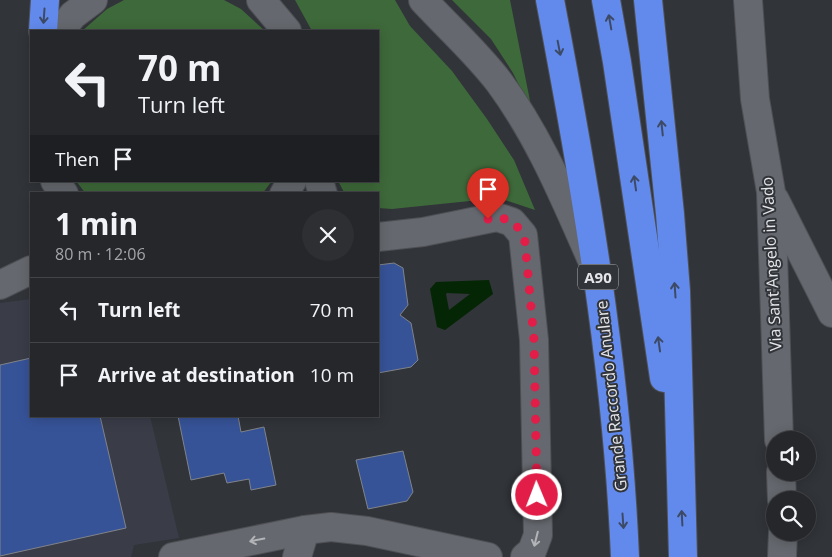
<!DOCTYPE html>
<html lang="en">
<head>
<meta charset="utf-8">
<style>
  body { margin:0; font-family:"Open Sans",sans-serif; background:#2d2f33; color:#f1f3f6; height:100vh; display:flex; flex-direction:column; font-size:19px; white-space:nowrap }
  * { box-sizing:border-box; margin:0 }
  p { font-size:16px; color:#a3a5a9 }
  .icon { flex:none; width:28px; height:28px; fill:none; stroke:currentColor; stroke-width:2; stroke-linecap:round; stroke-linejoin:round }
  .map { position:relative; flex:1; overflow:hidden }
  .side { position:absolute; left:30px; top:192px; width:349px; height:225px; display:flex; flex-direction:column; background:#25272b; border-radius:0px; box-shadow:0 2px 12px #0003,0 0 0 1px #424447 }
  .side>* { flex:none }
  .top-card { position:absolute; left:30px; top:30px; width:349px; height:152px; border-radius:0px; box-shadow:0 2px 12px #0003,0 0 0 1px #424447; background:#25272b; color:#f1f3f6; overflow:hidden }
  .tools { position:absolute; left:766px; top:431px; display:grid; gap:10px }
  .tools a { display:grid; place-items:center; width:50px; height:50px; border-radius:50%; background:#25272b; box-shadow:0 2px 12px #0003,0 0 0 1px #424447; font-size:25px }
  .pin { position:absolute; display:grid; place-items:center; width:42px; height:42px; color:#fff; margin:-51px -21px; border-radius:50% 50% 50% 0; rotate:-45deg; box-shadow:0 0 5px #0007 }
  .pin .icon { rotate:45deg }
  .me { position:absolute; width:55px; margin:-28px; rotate:359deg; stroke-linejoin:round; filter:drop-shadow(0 0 4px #0008) }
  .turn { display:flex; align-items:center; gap:18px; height:105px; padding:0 25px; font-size:22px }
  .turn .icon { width:65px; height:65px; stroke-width:2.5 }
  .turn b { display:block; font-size:35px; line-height:42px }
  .then { display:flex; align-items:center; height:48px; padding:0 25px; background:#0003; gap:10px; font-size:19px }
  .round { display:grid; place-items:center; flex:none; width:52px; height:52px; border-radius:26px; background:#2d2f33 }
  .overview { display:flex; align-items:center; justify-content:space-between; height:85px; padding:0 25px }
  h1 { font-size:30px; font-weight:700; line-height:38px }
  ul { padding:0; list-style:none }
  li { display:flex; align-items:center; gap:15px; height:65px; padding:0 25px; border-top:1px solid #424447 }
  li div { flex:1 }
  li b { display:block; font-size:19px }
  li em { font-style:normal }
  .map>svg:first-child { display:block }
  .built { fill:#3a3d48 }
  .green { fill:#3e693a }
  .water { fill:#052604; fill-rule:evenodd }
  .building { fill:#375398; stroke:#808389 }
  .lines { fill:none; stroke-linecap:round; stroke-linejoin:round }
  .minor-casing { stroke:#4e5055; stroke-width:30 }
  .highway-casing { stroke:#4e5055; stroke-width:30 }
  .minor { stroke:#65686e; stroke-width:28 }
  .highway { stroke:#628aec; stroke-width:28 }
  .oneway { stroke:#3d4a66 }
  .oneway2 { stroke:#b2b4b8 }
  .route { stroke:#e11d48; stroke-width:9; stroke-dasharray:0 16.2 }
  .labels { text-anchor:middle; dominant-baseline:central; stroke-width:4; stroke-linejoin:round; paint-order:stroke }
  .shield { fill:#313439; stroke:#afb1b5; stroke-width:1 }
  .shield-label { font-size:15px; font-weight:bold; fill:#e5e6ea }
  .street-label { font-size:16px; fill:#e5e6ea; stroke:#313439 }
</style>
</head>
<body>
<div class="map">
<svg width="832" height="557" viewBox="0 0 832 557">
  <rect width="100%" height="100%" fill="#313439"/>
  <path class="built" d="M31 299V416H150L179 538 134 545 131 557H0V303Z"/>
  <g class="green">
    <path d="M124 0H224L241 9 265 31H82L107 9Z"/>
    <path d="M295 0H395L410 26 452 71 487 119 514 160 535 210 499 198 392 209 378 208V194H345L338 181H378V31H312Z"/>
    <path d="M452 0H510L532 111 513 73 491 39Z"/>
    <path d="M76 181H272L262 194H86Z"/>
  </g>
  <path class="water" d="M489 280 493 294 445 330 437 327 430 289 436 282ZM446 294 447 293 470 294 449 310Z"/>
  <g class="building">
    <path d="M394 263 403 268 408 305 400 315 411 323 418 360 411 367 378 373V265Z"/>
    <path d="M31 358V416H100L126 528 0 556V365Z"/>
    <path d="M178 416H238L241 432 264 427 276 485 251 490 249 479 227 483 224 473 191 480Z"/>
    <path d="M403 451 413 492 407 501 368 509 356 460Z"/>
  </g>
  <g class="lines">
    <defs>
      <g id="minor">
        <path d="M261 0 287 31"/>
        <path d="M423 0C448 27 477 53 499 82 539 136 564 197 591 258"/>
        <path d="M748 0 755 99 771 192 779 440"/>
        <path d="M60 31 73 15 93 0"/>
        <path d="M55 181 64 194"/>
        <path d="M319 181 323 194"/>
        <path d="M284 194 292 181"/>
        <path d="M775 200 832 313"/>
        <path d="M378 237 423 232 497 217 512 222 523 235 534 340 538 535 532 551 525 557"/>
        <path d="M0 285 31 270"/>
        <path d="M781 472 782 500"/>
        <path d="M173 557 305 530 331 527 367 531 488 557"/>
        <path d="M297 557 305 530"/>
        <path d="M782 557 783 532"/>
      </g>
      <g id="highway">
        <path d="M550 0C585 184 617 369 625 557"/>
        <path d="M606 0 617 62 664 378"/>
        <path d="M648 0 670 214 676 291 683 557"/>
        <path d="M43 31 45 0"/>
      </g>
    </defs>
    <use href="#minor" class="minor-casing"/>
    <use href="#highway" class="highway-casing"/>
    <use href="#minor" class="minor"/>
    <use href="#highway" class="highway"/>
  </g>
  <defs><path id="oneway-shaft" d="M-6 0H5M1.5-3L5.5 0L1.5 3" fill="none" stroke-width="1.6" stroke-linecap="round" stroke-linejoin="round" transform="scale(1.25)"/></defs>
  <g class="oneway">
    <use href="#oneway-shaft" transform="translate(44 16) rotate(94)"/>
    <use href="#oneway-shaft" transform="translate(610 22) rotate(-100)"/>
    <use href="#oneway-shaft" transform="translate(559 48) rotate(79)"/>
    <use href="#oneway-shaft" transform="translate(662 128) rotate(-96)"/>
    <use href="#oneway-shaft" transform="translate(635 183) rotate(-98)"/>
    <use href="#oneway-shaft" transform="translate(675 290) rotate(-94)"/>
    <use href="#oneway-shaft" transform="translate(659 344) rotate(-98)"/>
    <use href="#oneway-shaft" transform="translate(682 518) rotate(-93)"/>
    <use href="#oneway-shaft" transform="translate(623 521) rotate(86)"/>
  </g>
  <g class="oneway2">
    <use href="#oneway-shaft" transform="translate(536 539) rotate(104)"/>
    <use href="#oneway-shaft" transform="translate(257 540) rotate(169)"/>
  </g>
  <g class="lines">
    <path class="route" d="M488 219C508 215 519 223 525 242L534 340 537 495"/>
  </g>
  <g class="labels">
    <rect class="shield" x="578" y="264.5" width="40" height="25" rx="4"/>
    <g class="shield-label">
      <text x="598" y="277">A90</text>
    </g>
    <g class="street-label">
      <text transform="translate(771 264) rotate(-93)">Via Sant'Angelo in Vado</text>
      <text transform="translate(611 396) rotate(-96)">Grande Raccordo Anulare</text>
    </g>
  </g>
</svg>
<div class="tools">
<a><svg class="icon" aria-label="sound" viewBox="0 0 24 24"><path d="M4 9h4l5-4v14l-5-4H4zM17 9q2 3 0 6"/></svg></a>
<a><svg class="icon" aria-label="search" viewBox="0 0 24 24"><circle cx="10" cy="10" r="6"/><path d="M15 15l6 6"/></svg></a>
</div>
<div class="pin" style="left:488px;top:219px;background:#d93025"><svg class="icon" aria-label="arrive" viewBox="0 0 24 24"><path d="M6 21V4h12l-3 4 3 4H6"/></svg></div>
<svg class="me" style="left:537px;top:495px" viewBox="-20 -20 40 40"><circle r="17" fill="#e11d48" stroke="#fff" stroke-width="3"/><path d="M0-11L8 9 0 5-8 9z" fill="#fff"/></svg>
<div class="top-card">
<div class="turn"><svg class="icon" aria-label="left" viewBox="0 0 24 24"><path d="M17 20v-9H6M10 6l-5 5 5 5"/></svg><div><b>70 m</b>Turn left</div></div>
<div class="then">Then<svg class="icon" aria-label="arrive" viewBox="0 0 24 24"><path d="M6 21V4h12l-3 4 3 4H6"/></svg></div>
</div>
<section class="side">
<div class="overview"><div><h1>1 min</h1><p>80 m · 12:06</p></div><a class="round"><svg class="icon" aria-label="close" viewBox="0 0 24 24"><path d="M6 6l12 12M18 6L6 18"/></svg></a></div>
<ul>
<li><svg class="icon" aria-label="left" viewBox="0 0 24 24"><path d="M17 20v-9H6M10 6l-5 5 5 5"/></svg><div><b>Turn left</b></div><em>70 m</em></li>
<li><svg class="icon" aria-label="arrive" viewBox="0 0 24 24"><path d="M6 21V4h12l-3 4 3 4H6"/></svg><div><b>Arrive at destination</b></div><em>10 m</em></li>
</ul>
</section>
</div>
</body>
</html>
